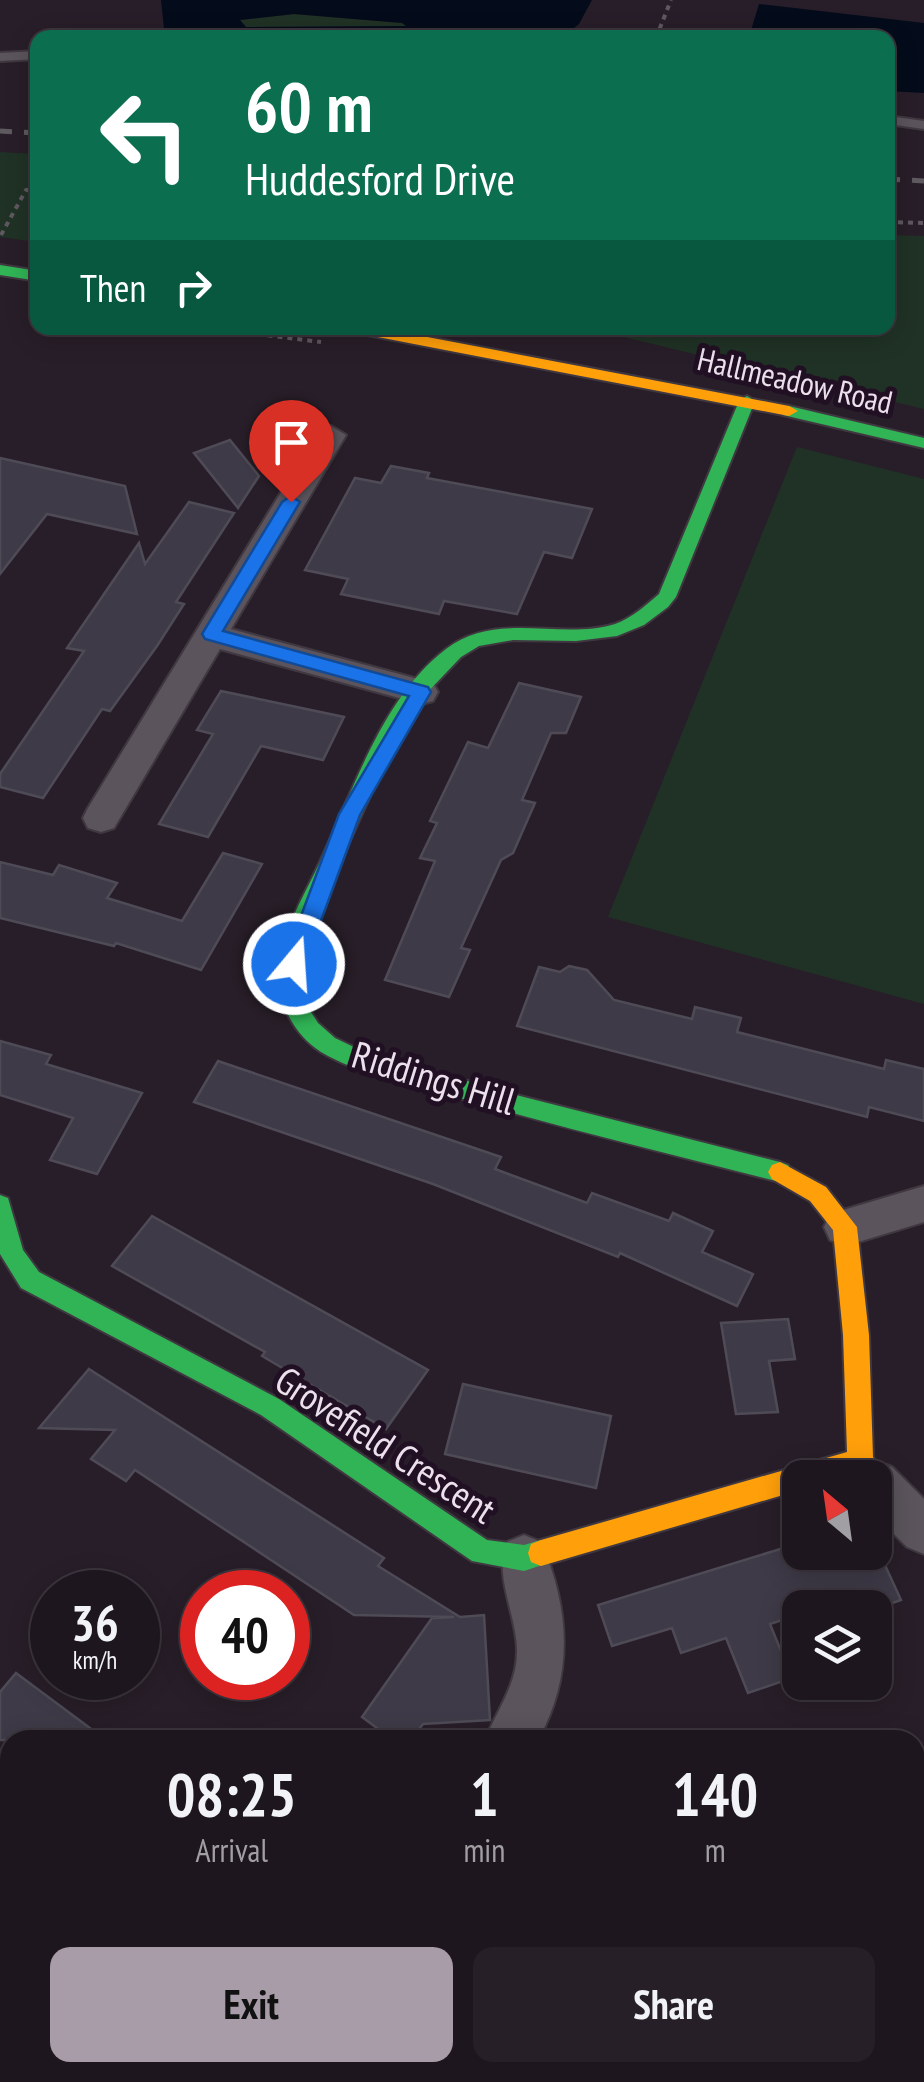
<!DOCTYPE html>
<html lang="en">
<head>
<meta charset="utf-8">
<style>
  body { margin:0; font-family:"PT Sans Narrow",sans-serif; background:#261f28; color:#f1f3f6; height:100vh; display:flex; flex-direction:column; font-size:38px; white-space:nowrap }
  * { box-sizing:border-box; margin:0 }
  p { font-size:32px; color:#a19fa4 }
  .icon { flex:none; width:55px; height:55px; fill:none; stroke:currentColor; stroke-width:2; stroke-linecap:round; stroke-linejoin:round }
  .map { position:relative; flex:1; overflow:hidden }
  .panel { position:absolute; left:0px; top:1730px; width:925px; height:352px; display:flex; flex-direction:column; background:#1e161f; border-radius:30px 30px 0 0; box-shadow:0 5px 25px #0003,0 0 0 2px #3c353d }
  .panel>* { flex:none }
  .guide { position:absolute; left:30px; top:30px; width:865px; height:305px; border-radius:20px; box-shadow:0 5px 25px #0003,0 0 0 2px #3c353d; background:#0b6e4f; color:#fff; overflow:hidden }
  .needle { width:65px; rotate:331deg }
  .buttons { position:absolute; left:782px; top:1460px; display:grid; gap:20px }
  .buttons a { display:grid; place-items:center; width:110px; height:110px; border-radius:20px; background:#1e161f; box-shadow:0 5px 25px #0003,0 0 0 2px #3c353d; font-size:50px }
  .speed { position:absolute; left:30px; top:1570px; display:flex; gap:20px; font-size:50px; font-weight:700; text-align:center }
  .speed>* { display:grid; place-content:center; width:130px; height:130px; border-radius:50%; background:#1e161f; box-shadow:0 5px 25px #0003,0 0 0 2px #3c353d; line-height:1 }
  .speed small { font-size:25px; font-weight:400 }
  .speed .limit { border:15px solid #d22; background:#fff; color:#111 }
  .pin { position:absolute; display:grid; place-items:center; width:85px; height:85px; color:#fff; margin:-102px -42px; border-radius:50% 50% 50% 0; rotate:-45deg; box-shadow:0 0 10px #0007 }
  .pin .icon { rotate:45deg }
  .me { position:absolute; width:110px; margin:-55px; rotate:18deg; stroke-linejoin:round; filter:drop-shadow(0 0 8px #0008) }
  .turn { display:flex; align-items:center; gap:35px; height:210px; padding:0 50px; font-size:45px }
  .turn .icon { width:130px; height:130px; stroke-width:2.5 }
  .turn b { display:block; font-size:70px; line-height:85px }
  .then { display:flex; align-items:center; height:95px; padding:0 50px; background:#0003; gap:20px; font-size:38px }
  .eta { display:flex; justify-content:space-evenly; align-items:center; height:170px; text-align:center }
  .eta b { font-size:60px; font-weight:700; line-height:70px }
  .cta { display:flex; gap:20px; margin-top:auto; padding:20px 50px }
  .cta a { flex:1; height:115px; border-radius:20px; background:#a79ca8; color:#111; font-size:40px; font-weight:700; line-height:115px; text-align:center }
  .cta a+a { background:#261f28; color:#f1f3f6 }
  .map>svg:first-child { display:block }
  .green { fill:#203225 }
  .water { fill:#040b1a; fill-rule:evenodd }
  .building { fill:#3e3a47; stroke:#4f4b56; stroke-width:2.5 }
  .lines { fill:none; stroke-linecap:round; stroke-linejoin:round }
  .lane-casing { stroke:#403841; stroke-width:4 }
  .street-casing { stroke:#403841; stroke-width:4 }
  .fast-casing { stroke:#403841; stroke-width:4 }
  .slow-casing { stroke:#403841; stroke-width:4 }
  .path-far1 { stroke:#5f5860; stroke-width:4; stroke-dasharray:5 5; stroke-linecap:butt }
  .path { stroke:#5f5860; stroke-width:8; stroke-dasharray:9 9; stroke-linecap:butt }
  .lane { fill:#5b545c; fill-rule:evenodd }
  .street { fill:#5b545c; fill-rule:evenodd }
  .fast { fill:#30b455; fill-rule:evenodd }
  .slow { fill:#ff9f0a; fill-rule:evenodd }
  .rail { stroke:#5f5960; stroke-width:5; stroke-dasharray:12 12; stroke-linecap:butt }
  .route { fill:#1a73e8; stroke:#114b97; stroke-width:2.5 }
  .labels { text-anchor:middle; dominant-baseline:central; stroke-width:10; stroke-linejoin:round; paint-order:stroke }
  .far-street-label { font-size:32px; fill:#ece0ed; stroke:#211023 }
  .street-label { font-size:38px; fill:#ece0ed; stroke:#211023 }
</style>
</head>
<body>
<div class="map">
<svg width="924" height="2082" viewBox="0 0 924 2082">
  <rect width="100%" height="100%" fill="#281e29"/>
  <g class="green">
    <path d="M294 14 402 23 407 26 246 27 240 20Z"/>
    <path d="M0 152 37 154V242L0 237Z"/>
    <path d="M888 235 924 236V409L586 328H888Z"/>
    <path d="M797 447 924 479V1004L608 917Z"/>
    <path d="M0 1921 10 1923V2072H323L332 2082H0Z"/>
  </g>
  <g class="water">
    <path d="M161 0H592L579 24 563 37 165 38ZM294 14 402 23 406 26 246 27 240 20Z"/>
    <path d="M759 4 924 23V93L888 91V38L749 37Z"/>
  </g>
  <g class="building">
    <path d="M230 440 259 476 238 508 194 453Z"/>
    <path d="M0 458 125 486 137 534 47 514 0 574Z"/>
    <path d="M391 466 429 473 427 478 592 509 572 558 544 552 517 614 444 601 439 614 341 594 348 579 305 570 355 478 381 483Z"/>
    <path d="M189 502 234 513 176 602 184 604 157 646 110 711 102 709 43 798 0 787V774L84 651 67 648 139 543 145 564Z"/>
    <path d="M519 683 581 697 566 733H551L522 800 535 803 513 853 501 860 461 948 470 950 449 997 385 980 435 861 420 858 437 823 430 821 468 742 488 748Z"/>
    <path d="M221 691 344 717 323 760 261 746 208 837 159 824 213 734 197 730Z"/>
    <path d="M223 853 262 864 201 970 116 943 114 946 0 918V862L53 875 59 865 117 883 107 898 182 921Z"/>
    <path d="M569 966 587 970 614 1000 692 1019 695 1007 741 1018 737 1032 884 1069 886 1060 924 1069V1121L869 1107 867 1117 517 1026 539 967 560 972Z"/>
    <path d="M0 1041 51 1055 46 1064 142 1093 97 1174 50 1160 73 1118 0 1095Z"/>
    <path d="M218 1061 501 1157 495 1169 587 1203 592 1193 669 1221 673 1213 713 1231 702 1252 753 1274 737 1306 620 1253 618 1257 433 1184 194 1102Z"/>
    <path d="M152 1216 428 1370 386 1429 262 1356 265 1352 112 1266Z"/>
    <path d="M788 1319 795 1359 769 1361 778 1412 736 1414 721 1323Z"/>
    <path d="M89 1369 384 1558 378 1566 460 1617 484 1615 490 1720 423 1724 411 1740H393L362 1717 432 1618 454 1617 354 1615 135 1470 126 1481 91 1459 115 1430 39 1428Z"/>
    <path d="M463 1384 611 1416 596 1488 445 1454Z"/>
    <path d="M787 1547 789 1552H879L901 1600 878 1608H800V1614L770 1624 792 1678 748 1693 726 1638 681 1653 672 1628 612 1646 598 1605Z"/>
    <path d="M16 1673 106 1740H0V1692Z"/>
  </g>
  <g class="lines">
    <defs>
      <g id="lane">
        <path d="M38 51V59L0 61V53Z"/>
        <path d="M888 116 924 121V129L888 124Z"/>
      </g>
      <g id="street">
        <path d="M331 426 346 435 231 629 433 683 438 692 433 701 421 704 220 649 114 828 101 832 88 828 83 818 88 808 316 435Z"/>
        <path d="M924 1186V1222L845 1246 830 1240 824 1227 830 1214Z"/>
        <path d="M875 1461 892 1467 924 1499V1554L907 1547 875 1515V1478H854L858 1467Z"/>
        <path d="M524 1535 541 1542C570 1609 574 1675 538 1740H485C497 1710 517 1685 517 1651 517 1615 493 1575 507 1542Z"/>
      </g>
      <g id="fast">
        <path d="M0 265 38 271V281L0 275Z"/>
        <path d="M747 396 755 401 676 597 668 607 644 625 617 636 576 641 513 640 479 646 461 657 423 697 380 774 313 922 300 978 305 1003 318 1023 335 1038 360 1050 520 1096 780 1162 788 1165 792 1172 788 1179 780 1182C667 1153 554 1126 443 1093 402 1081 358 1074 321 1052 302 1040 287 1019 282 998 268 948 304 899 323 855 355 786 383 697 446 649 497 610 560 641 615 624 632 618 646 605 659 594L739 401Z"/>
        <path d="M789 406 924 438V448L783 415 780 411Z"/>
        <path d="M0 1195 8 1198 23 1250 39 1272 279 1399 487 1540 524 1545 541 1540 551 1544 554 1553 551 1562 524 1571 472 1561 261 1415 21 1288 0 1254Z"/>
      </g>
      <g id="slow">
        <path d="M349 328H380L789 406 798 411 789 416 357 333Z"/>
        <path d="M780 1162 826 1187 857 1227 869 1335 873 1457 885 1478 881 1487 875 1489V1478H857L854 1474 800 1478V1490L541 1566 531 1562 528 1553 531 1544 541 1540 847 1452 843 1335 833 1230 810 1201 772 1179 768 1172 772 1165Z"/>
      </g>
    </defs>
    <use href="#lane" class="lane-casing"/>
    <use href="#street" class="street-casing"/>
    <use href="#fast" class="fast-casing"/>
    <use href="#slow" class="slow-casing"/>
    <g class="path-far1">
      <path d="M656 38 671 0"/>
      <path d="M888 222 924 223"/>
      <path d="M1 235 26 190 38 191"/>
      <path d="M208 328 321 342"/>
    </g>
    <g class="path">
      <path d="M131 2082 140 2072"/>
      <path d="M161 2082 165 2072"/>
    </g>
    <use href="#lane" class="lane"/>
    <use href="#street" class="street"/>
    <use href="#fast" class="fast"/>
    <use href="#slow" class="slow"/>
    <g class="rail">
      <path d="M0 131 38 133"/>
      <path d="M888 179 924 181"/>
    </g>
  </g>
  <path class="route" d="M291 496 300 502 223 631 428 687 431 692 360 815 305 964 294 973 283 964 339 814 409 696 205 639 202 634 282 502Z"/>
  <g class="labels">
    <g class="far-street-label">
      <text transform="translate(795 380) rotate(13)">Hallmeadow Road</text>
    </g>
    <g class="street-label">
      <text transform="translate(434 1077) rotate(17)">Riddings Hill</text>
      <text transform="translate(386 1444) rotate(33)">Grovefield Crescent</text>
    </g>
  </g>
</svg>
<div class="buttons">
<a><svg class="needle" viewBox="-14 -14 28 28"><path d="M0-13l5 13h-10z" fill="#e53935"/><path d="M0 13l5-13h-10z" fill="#a19fa4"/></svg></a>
<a><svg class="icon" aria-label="layers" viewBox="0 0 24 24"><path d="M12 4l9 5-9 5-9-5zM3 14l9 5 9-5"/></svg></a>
</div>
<div class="speed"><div>36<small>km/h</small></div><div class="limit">40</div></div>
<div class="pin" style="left:291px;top:502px;background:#d93025"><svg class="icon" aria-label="arrive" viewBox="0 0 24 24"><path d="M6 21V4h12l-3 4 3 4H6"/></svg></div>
<svg class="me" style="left:294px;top:964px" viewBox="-20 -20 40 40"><circle r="17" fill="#1a73e8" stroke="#fff" stroke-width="3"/><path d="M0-11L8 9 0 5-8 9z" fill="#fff"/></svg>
<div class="guide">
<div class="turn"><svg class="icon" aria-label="left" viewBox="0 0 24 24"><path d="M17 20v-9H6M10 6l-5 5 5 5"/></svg><div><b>60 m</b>Huddesford Drive</div></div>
<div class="then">Then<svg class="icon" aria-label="right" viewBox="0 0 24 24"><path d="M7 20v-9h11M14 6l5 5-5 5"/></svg></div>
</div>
<section class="panel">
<div class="eta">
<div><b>08:25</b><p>Arrival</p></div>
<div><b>1</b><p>min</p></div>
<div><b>140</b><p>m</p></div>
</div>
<div class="cta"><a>Exit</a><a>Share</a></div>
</section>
</div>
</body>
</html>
